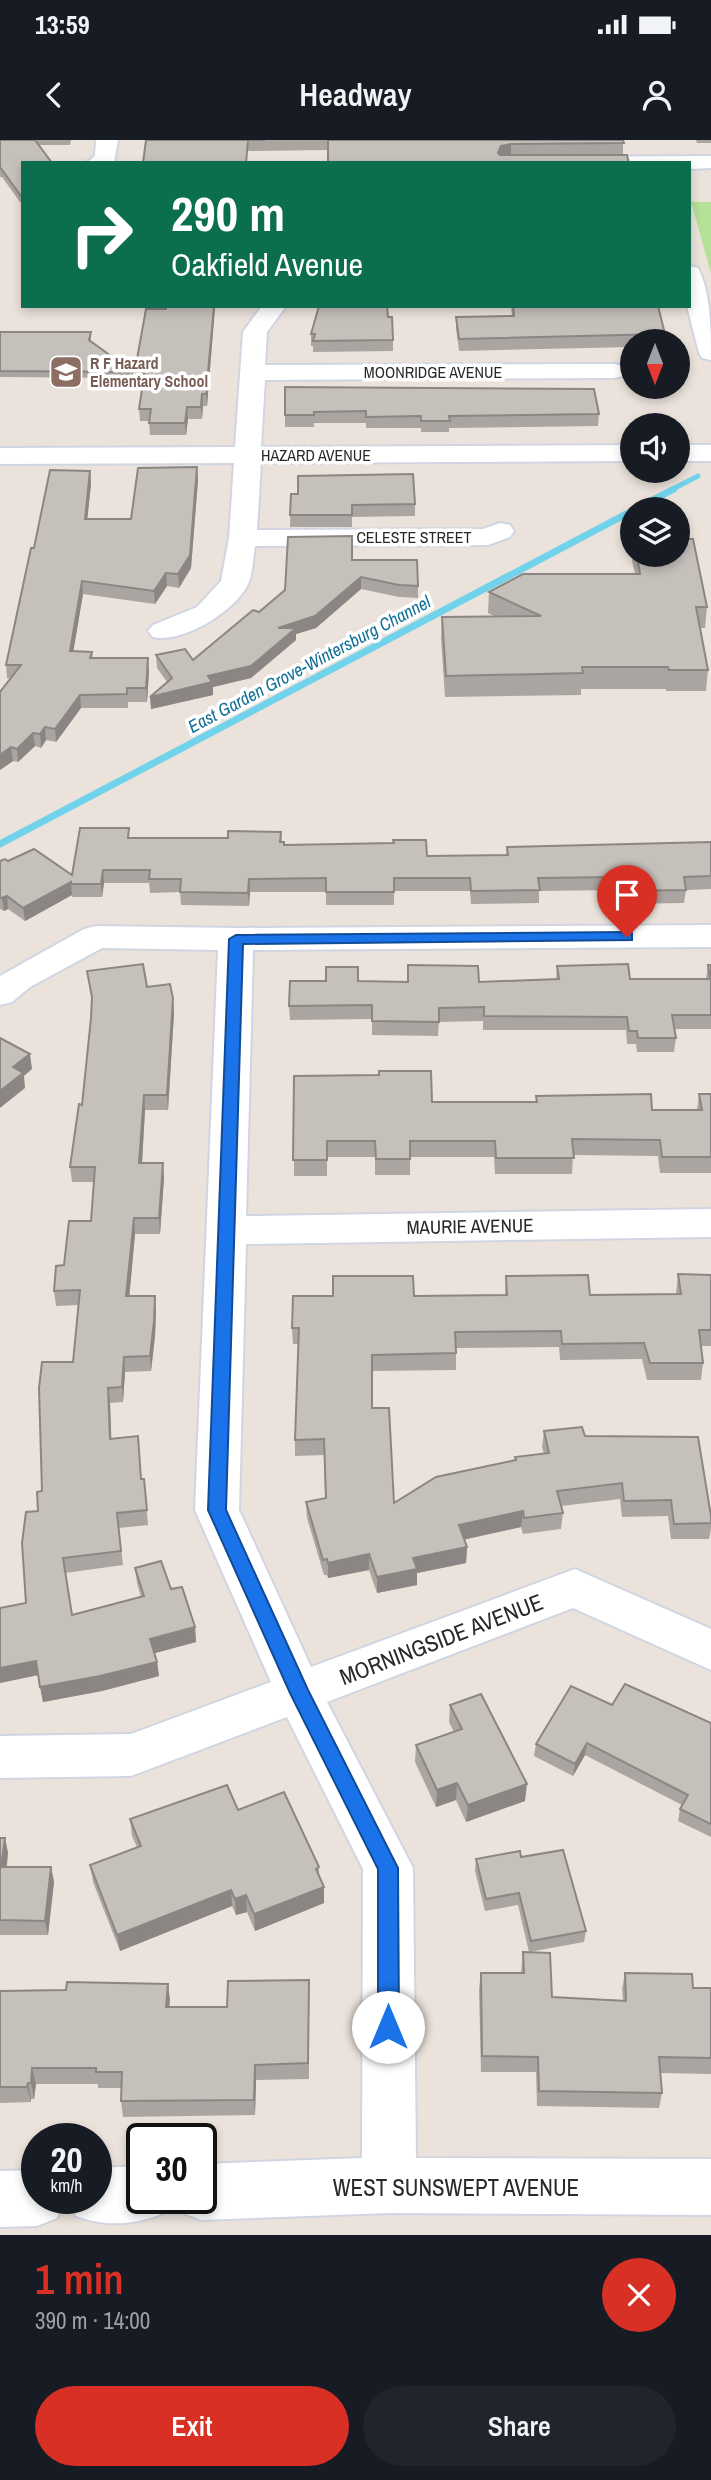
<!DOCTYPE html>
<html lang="en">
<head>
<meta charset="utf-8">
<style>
  body { margin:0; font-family:"Archivo Narrow",sans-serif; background:#20242c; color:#f1f3f6; height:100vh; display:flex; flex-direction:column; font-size:26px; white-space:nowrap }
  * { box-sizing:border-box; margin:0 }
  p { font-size:23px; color:#9ea1a6 }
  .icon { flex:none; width:38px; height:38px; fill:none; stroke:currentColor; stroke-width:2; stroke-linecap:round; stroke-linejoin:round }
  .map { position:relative; height:2095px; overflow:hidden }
  .sheet { display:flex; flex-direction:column; background:#171b24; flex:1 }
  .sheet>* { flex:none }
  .banner { position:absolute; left:21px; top:21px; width:670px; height:147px; border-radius:0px; box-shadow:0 4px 10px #0003; background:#0b6e4f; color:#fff; overflow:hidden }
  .needle { width:46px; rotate:180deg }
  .controls { position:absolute; left:620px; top:189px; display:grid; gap:14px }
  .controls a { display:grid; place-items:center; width:70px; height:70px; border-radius:50%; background:#171b24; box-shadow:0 4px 10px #0003; font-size:35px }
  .speed { position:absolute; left:21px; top:1983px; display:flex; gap:14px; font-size:35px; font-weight:700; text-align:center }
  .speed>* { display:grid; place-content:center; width:91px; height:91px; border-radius:50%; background:#171b24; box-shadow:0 4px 10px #0003; line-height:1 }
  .speed small { font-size:18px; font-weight:400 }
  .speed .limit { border:4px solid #111; border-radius:10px; background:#fff; color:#111 }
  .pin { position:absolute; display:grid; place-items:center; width:60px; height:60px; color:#fff; margin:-72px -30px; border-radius:50% 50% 50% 0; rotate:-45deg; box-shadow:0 0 7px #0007 }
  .pin .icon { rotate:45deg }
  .me { position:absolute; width:77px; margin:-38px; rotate:0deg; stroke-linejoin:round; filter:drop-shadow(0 0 5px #0008) }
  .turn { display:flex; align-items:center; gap:24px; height:147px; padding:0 35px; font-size:32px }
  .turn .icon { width:91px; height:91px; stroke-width:2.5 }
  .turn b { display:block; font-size:49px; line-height:60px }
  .round { display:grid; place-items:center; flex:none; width:74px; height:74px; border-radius:37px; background:#20242c }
  .head { display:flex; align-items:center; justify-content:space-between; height:119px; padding:0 35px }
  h1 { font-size:42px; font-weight:600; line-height:52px; color:#d93025 }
  .button { display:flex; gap:14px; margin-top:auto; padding:14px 35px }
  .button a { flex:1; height:80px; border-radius:42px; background:#d93025; color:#fff; font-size:28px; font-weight:600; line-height:80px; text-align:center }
  .button a+a { background:#20242c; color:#f1f3f6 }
  .status { display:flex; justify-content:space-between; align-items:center; height:49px; padding:0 35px; background:#171b24; direction:ltr }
  .status svg { height:19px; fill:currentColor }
  header { display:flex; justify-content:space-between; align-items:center; height:91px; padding:0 35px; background:#171b24; font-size:32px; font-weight:600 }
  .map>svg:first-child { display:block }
  .green { fill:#b5e098 }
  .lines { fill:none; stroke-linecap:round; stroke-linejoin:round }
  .stream-far1 { stroke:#70d2eb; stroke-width:5 }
  .stream { stroke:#70d2eb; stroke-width:7 }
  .minor-casing { stroke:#d0d5e1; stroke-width:4 }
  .minor { fill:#fff; fill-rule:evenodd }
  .wall { fill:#aaa5a1 }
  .shaded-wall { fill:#8b8683 }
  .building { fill:#c6c0bb; stroke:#8b8683; stroke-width:2 }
  .route { fill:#1a73e8; stroke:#114b97; stroke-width:2 }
  .labels { text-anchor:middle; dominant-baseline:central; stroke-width:7; stroke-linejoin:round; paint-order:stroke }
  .far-education-label { font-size:16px; font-weight:bold; fill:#785e54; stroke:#fff; text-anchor:start }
  .far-street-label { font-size:16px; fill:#292929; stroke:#fff }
  .far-water-label { font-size:18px; font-style:italic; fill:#117095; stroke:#fff }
  .street-label { font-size:19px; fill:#292929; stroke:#fff }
  .near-street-label { font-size:23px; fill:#292929; stroke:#fff }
</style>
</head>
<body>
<div class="status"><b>13:59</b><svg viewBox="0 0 49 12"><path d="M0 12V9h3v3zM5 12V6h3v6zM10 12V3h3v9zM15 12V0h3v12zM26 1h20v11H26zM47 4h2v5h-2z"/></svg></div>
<header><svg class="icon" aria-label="back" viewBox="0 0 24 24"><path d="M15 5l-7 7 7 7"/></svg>Headway<svg class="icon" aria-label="person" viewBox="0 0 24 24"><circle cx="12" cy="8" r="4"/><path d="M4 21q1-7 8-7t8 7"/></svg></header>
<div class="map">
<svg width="711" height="2095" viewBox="0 0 711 2095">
  <rect width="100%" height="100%" fill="#ebe3db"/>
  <path class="green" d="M691 62H711V133Z"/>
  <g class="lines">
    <path class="stream-far1" d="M671 350 698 336"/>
    <g class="stream">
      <path d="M635 369 674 349"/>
      <path d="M0 704 632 371"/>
    </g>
    <defs>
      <g id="minor">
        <path d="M96 0H118L114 23H86L95 16Z"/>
        <path d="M711 16V28L690 29V23H500L503 18 511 17Z"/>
        <path d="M690 126 698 128C711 153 711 191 711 220L702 218 699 213 687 166H690Z"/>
        <path d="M262 166H286L267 192 265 225 614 224 623 226 626 231 623 236 614 238 265 240 261 307 632 305V321L261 323 257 390 483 389 500 383 510 385 514 391 510 397 488 405 255 406C253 418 253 434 248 444 236 471 182 504 153 497L148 491 153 485 197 467 221 441 229 398 234 323 0 324V308L235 307 243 192Z"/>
        <rect x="677" y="305" width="34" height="16"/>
        <path d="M711 785V807L253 810 246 1076 711 1069V1097L246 1104 239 1370 311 1527 575 1429 711 1489V1530L573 1468 327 1562 413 1728 416 2018 711 2019V2075L389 2073 201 2080 181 2072 176 2058H201V2024L362 2018 363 1729 287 1577 131 1636 0 1638V1596L131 1594 271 1542 195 1370 218 810 102 808 30 847 12 862 0 865V836L84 789 96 786 236 788Z"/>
        <path d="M142 2026V2058H168L162 2074C134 2085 104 2087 76 2076L69 2058H96V2028Z"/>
        <path d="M37 2030V2058H65L57 2078 37 2086 0 2087V2031Z"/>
      </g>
    </defs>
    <use href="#minor" class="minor-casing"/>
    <use href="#minor" class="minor"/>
  </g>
  <g class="wall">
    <path d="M0 0H71L70 5H38L23 23V66L2 37H0Z"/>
    <path d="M146 0H623V14L508 15 629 23 328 10 248 11Z"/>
    <path d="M696 0H711V3H697Z"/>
    <path d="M166 166H222L221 168H215L207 266H203L202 279H188L186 295H150L149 281H140L139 269 143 241H136L135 230 166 169Z"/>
    <path d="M511 166H658L665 194 664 201H632V207L459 211 456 188V177L512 176Z"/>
    <path d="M388 177 393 200V211L313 212V206H311V194Z"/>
    <path d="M0 192H91V201L133 232V238L0 237Z"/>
    <path d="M285 247 599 274 598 286 449 288V292H421V288H366V283H314V287H285Z"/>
    <path d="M197 327 198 340 191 428 179 448 167 446 155 464 83 454 73 512H92L93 518 149 531 147 562H128V568H81L56 602 46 600 41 608 35 606 18 622 13 621 0 630V552L11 538H7L6 525 34 408 90 331 91 344 87 379H131Z"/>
    <path d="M291 354 415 364V376L352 377V387H290Z"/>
    <path d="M633 415H677L707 467 705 488H700L708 530 706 551H666V549H581V555L445 557 441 498 442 477H496L488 473 489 452 635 434 632 420Z"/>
    <path d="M352 420 418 446V458L399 457 361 449 316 488 296 494V500L251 538 213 547V555L151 569 167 542 157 528 156 515 193 520 259 472Z"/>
    <path d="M281 692 282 702 284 705 427 716 506 715 507 707 711 702V749L686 750 684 763 617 764 615 750 539 751V763L471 764 470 751H394V765H326V752H250L249 766 181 765 180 752 150 753 149 743H104L102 757H72V755L25 781 8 769 4 771 0 769V721H8L72 735 129 698H228Z"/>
    <path d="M408 825 479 842 556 840 557 826 630 839H706L708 825H711V889H674L676 898 674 912H637L636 904H627L626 890H483V881L439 882 438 896 372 895V879L290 880 289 866 358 841 407 842Z"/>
    <path d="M87 831 147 847 174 873 168 970H145L142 1023 164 1038 160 1094H135L129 1156 156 1171 155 1196 151 1231 125 1232 123 1262 110 1263 111 1299 138 1296 141 1339H144L148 1385 119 1388 123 1425 65 1433 72 1475 141 1457 137 1443 135 1428 171 1449 195 1487 196 1502 154 1513 157 1522 159 1536 102 1551 43 1562 26 1463 38 1371 73 1222 78 1165 56 1166 54 1151 64 1125 91 1081 94 1042H72L70 1027 82 965 91 878 92 862Z"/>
    <path d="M294 936 432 962H536V956L652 970H697L699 954H711V1033H660L658 1016 573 1015 572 1034H495L494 1017H410V1035H375V1017H327V1036H294Z"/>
    <path d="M678 1134 711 1135V1206H701L703 1223 701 1240H647L642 1219 560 1220 559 1207 456 1208V1230L372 1231V1268L394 1363 515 1320V1317L544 1314 542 1307 544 1291 585 1296 711 1376V1389L709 1399H671L668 1376 622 1377 620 1359 561 1366 563 1373 561 1389 523 1394 521 1387 465 1399 467 1407 466 1423 417 1433V1445L377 1453 369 1430 328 1438 327 1435H324L307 1378 306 1362 325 1358 324 1315 295 1316V1300L299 1204H293L292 1188 414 1156 505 1155 506 1136 590 1155 676 1154Z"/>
    <path d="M450 1565 525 1661 466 1682 456 1660 436 1667 415 1622 416 1605 454 1592 449 1582Z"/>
    <path d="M612 1565 711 1583V1697L678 1681 680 1669 682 1665 585 1615 573 1636 534 1616 536 1604Z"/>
    <path d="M238 1670 319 1727V1737L324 1763 255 1791 247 1772 236 1775 232 1766 120 1811 93 1742 90 1725 137 1707 132 1696 130 1679Z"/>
    <path d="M0 1698H5L8 1713 7 1727H51L54 1742 48 1795H0Z"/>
    <path d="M521 1717 586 1791 584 1802 529 1812 518 1765 485 1771 475 1731 476 1719Z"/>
    <path d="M523 1812 552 1857 623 1860 622 1849 625 1833 693 1848H711V1934L660 1933 662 1953 659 1968 537 1966 536 1932H481L479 1849 481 1833H521Z"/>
    <path d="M309 1840V1939L256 1940 255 1975 123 1977 121 1961 122 1948H98V1944H36L34 1959H31V1962L0 1963V1851L66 1850 168 1844 169 1867H227Z"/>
  </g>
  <g class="shaded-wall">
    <path d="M511 4V14L501 17 498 13 501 6Z"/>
    <path d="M214 166H215L207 266 206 254Z"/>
    <path d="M202 254 203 266 202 279 201 267Z"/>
    <path d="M187 267 188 279 186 295 185 283Z"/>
    <path d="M197 327 198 340 191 428 179 448 178 434Z"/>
    <path d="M90 331 91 344 86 392 85 379Z"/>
    <path d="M166 433 167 446 155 464 154 451Z"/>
    <path d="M361 437V449L316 488 296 494V500L251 538 213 547V555L151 569 150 557 208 536 278 488Z"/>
    <path d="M82 441 83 454 71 525 70 511Z"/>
    <path d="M148 518 149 531 147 562 146 548Z"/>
    <path d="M80 555 81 568 56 602 55 589Z"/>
    <path d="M45 587 46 600 41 608 40 594Z"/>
    <path d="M33 593 35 606 18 622 17 609Z"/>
    <path d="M11 607 13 621 0 630V615Z"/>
    <path d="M103 730 104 743 102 757 101 744Z"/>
    <path d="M249 739 250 752 249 766 248 753Z"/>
    <path d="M71 742 72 755 25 781 23 768Z"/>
    <path d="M7 756 8 769 4 771 2 758Z"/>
    <path d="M173 858 174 873 168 970 167 955Z"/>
    <path d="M30 914 32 929 24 936 25 948 0 968V951L13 927Z"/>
    <path d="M144 955 145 970 141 1038 139 1023Z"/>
    <path d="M163 1023 164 1038 160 1094 159 1078Z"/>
    <path d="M134 1078 135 1094 128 1171 126 1156Z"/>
    <path d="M155 1156 156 1171 155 1196 151 1231 150 1216Z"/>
    <path d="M124 1217 125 1232 123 1262 122 1247Z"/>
    <path d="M108 1248 110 1263 112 1314 110 1299Z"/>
    <path d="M523 1371 521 1387 458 1401 459 1385Z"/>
    <path d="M467 1407 466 1423 417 1433V1445L377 1453V1437L413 1418Z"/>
    <path d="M369 1414V1430L328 1438V1423Z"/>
    <path d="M195 1487 196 1502 152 1514 150 1499Z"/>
    <path d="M36 1521 39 1535 0 1543V1528Z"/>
    <path d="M157 1522 159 1536 102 1551 43 1562 40 1547Z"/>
    <path d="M587 1603 585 1615 573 1636 575 1624Z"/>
    <path d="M457 1643 456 1660 436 1667 437 1650Z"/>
    <path d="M527 1644 525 1661 466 1682 468 1665Z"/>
    <path d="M5 1698 8 1713 4 1742 1 1727Z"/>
    <path d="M51 1727 54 1742 48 1795 45 1781Z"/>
    <path d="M324 1747V1763L255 1791 254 1774Z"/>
    <path d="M231 1750 232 1766 120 1811 117 1795Z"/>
    <path d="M246 1755 247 1772 236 1775 235 1759Z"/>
    <path d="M168 1844 170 1860 168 1882 166 1867Z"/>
    <path d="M255 1925 256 1940 255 1975 254 1960Z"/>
    <path d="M32 1928 36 1944 34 1959 31 1943Z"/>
    <path d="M28 1943 31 1959V1962L27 1947Z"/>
  </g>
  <g class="building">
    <path d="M0 0H35L52 23H23V56H21L0 27Z"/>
    <path d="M146 0H265H248L246 23H143Z"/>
    <path d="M328 0H623L624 3 511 4 501 6 498 13 500 15H627L629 23H328Z"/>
    <path d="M166 166H214L206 254H202L201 267H187L185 283H149L151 269H139L145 230H135L146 169H166Z"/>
    <path d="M319 166H387L388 177H392L393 200 313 201 315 194H311Z"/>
    <path d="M513 166H658L665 194 459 199 456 177 514 176Z"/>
    <path d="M0 192H91L89 200 133 232 0 231Z"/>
    <path d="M285 247 594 249 599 274 449 276 450 281H421V276L366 277V271L314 272V275H285Z"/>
    <path d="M197 327 190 415 178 434 166 433 154 451 82 441 70 511 92 512 90 518H148L146 548H127V554L80 555 55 589 45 587 40 594 33 593 17 609 11 607 0 615V552L21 525H6L31 408H34L50 330 90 331 85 379H131L138 328Z"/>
    <path d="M413 334 415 364 352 365V375H290L291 354H298V336Z"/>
    <path d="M352 396V420H417L418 446 399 445 361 437 315 476 278 488H296L251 526 208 536 212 542 150 557 172 538 156 515 185 509 193 520 253 470 259 472 285 450 288 397Z"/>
    <path d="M677 399H693L707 467H696L708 530H669L668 527H582L583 533 446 536 442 477 541 476 489 452 523 434H640L637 415H677Z"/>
    <path d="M80 688H129L128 698H228V691L281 692 280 702H284V705L394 703 393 700H426L427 716 508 715 507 707 711 702V736L684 737 686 750 618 751 616 737 538 738 540 750 471 751 470 738H394V752H326V738L249 739 248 753 180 752 181 739H149L150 730H103L101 744H71V742L23 768 7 756 2 758 0 757V721L5 719 8 721 34 709 72 735Z"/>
    <path d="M143 824 147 847 170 844 173 858 167 955H144L139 1023H163L159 1078H134L126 1156H155L154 1181 150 1216 124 1217 122 1247 108 1248 110 1299 138 1296 141 1339H144L147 1370 117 1373 121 1411 63 1418 72 1475 144 1456 135 1428 161 1421 171 1449 182 1447 195 1487 150 1499 157 1522 100 1536 40 1547 36 1521 0 1528V1468L26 1463 22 1403 26 1372 38 1371 37 1352 42 1351 39 1248 42 1222H73L80 1150 54 1151 56 1126 64 1125 69 1081H91L95 1027H70L79 964 82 965 91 878 92 857 87 831Z"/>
    <path d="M628 824 630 839H710L708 825H711V875H672L676 898H638L637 891H629L627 877 484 876V867L439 868V882L372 881V865L289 866 290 841H326V827H358V841L408 842V825L478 826 479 842 559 839 557 826Z"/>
    <path d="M0 898 30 914 13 927 23 933 0 951Z"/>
    <path d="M379 931H431L432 962H537L536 956 651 954 652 970H702L699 954H711V1017H662L660 1000 572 999 574 1018H496L495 1001H410V1019H376L375 1001H327V1020H293L294 936 379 935Z"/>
    <path d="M678 1134 711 1135V1190H699L703 1223H650L644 1203 562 1204 561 1191 455 1192 456 1213 372 1215V1268H389L394 1363 436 1337 516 1320 515 1317 549 1313 544 1291 582 1287 585 1296 698 1297 711 1376V1383L674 1384 671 1360 624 1361 622 1343 557 1351 563 1373 524 1378 523 1371 459 1385 467 1407 413 1418 417 1429 377 1437 369 1414 328 1423 327 1419 323 1420 306 1362 326 1358 324 1299 295 1300 299 1188H292L293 1156H333V1136H413L414 1156 507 1155 506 1136 588 1135 590 1155 681 1154Z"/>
    <path d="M625 1544 711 1583V1684L680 1669 688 1655 587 1603 575 1624 536 1604 571 1546 612 1565Z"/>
    <path d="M481 1554 527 1644 468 1665 457 1643 437 1650 416 1605 462 1589 450 1565Z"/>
    <path d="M227 1645 238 1670 284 1652 319 1727 316 1729 324 1747 254 1774 246 1755 235 1759 231 1750 117 1795 90 1725 141 1706 130 1679Z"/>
    <path d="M0 1698H5L1 1727H51L45 1781 0 1780Z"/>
    <path d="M563 1710 586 1791 531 1801 519 1753 486 1759 476 1719 520 1711 521 1717Z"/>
    <path d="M523 1812 550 1813 552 1857 626 1861 625 1833 692 1834 693 1848H711V1918L659 1917 662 1953 539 1951 538 1917 482 1916 481 1833H524Z"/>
    <path d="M309 1840 308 1923 255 1925 254 1960 121 1961 122 1932H96V1928H32L31 1943H28L27 1947H0V1851L66 1850 67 1842 168 1844 166 1867H227L228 1841Z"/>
  </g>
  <path class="route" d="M627 792 632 793V800L243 804 226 1370 308 1550 398 1728 399 1887 396 1894 388 1897 381 1894 378 1887V1729L290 1553 208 1370 229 799 236 795Z"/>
  <defs>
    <symbol id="school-square" viewBox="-11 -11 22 22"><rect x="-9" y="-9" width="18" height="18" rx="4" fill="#8d6e63" stroke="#fff"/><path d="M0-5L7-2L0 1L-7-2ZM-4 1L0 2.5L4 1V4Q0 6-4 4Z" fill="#fff"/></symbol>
  </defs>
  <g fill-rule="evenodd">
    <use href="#school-square" x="47" y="213" width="38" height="38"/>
  </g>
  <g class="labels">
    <g class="far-education-label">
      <text x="90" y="223">R F Hazard<tspan x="90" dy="18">Elementary School</tspan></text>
    </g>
    <g class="far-street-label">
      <text x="433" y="232">MOONRIDGE AVENUE</text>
      <text x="316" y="315">HAZARD AVENUE</text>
      <text x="414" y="397">CELESTE STREET</text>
    </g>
    <g class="far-water-label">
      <text transform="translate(309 524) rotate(-28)">East Garden Grove-Wintersburg Channel</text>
    </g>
    <g class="street-label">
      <text transform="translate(470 1086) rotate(-1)">MAURIE AVENUE</text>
    </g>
    <g class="near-street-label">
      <text transform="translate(441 1499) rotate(-21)">MORNINGSIDE AVENUE</text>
      <text x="456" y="2047">WEST SUNSWEPT AVENUE</text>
    </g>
  </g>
</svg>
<div class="controls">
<a><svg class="needle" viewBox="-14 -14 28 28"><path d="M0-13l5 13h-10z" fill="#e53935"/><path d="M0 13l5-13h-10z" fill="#9ea1a6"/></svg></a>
<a><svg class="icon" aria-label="sound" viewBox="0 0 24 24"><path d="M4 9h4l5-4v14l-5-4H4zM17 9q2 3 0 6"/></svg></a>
<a><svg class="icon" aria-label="layers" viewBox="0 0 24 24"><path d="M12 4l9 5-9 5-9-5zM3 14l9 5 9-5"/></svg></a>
</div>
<div class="speed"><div>20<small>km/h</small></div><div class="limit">30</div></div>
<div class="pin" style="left:627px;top:797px;background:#d93025"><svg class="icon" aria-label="arrive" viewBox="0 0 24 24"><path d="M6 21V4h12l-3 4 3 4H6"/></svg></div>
<svg class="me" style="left:388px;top:1887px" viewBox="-20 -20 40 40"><circle r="19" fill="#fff"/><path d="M0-13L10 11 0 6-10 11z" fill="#1a73e8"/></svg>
<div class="banner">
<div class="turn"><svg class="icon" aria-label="right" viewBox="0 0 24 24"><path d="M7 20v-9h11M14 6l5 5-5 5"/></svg><div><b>290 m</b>Oakfield Avenue</div></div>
</div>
</div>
<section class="sheet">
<div class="head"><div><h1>1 min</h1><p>390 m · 14:00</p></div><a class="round" style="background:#d93025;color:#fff"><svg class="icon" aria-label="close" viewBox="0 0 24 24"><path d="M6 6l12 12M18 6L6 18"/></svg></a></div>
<div class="button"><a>Exit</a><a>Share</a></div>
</section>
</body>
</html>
